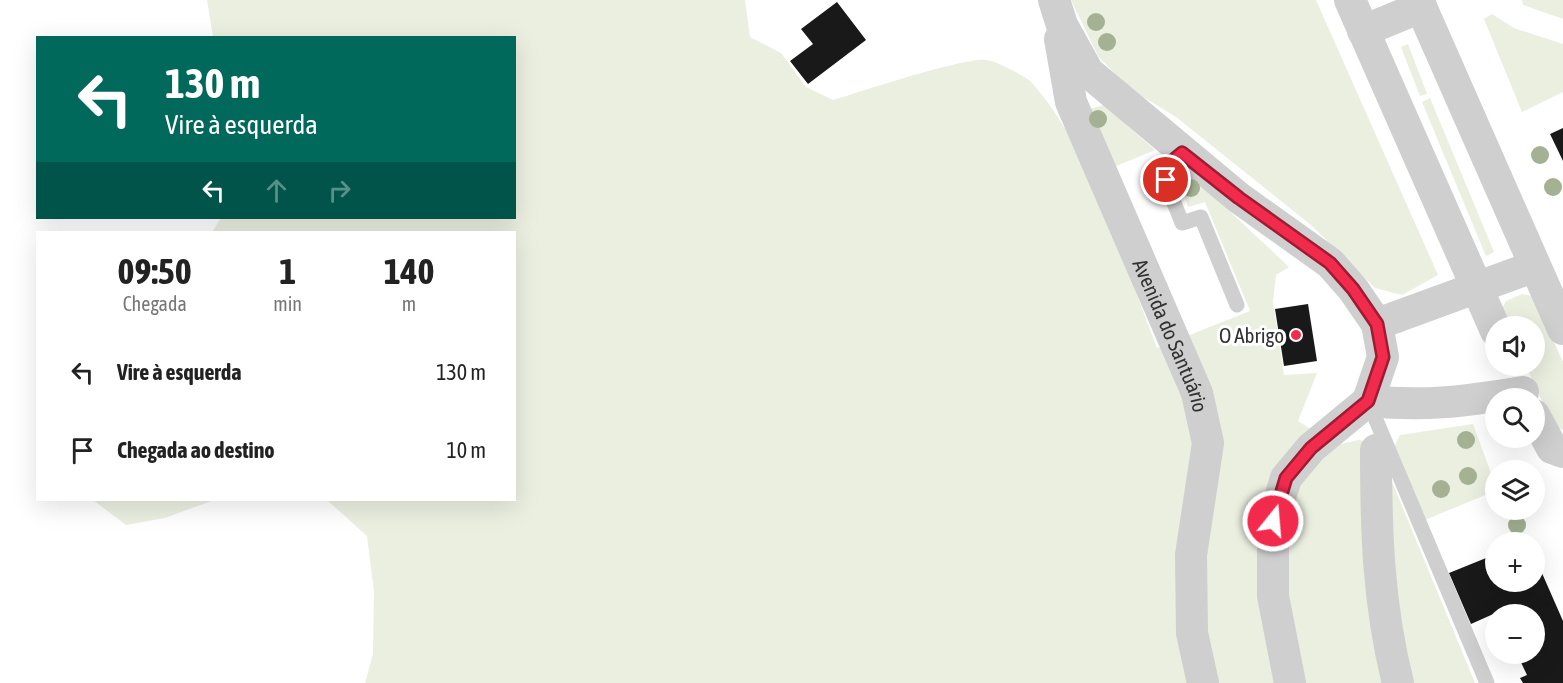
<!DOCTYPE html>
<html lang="pt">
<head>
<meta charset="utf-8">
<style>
  body { margin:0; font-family:"Asap Condensed",sans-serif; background:#f2f2f2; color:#222; height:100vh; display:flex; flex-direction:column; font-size:22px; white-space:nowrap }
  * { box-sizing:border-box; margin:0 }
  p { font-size:20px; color:#767676 }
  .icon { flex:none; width:33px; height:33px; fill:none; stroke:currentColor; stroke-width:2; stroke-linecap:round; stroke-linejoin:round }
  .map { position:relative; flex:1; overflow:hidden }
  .details { position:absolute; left:36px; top:231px; width:480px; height:270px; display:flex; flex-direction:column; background:#fff; border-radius:0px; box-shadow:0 6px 24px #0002 }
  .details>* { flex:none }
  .banner { position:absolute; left:36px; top:36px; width:480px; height:183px; border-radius:0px; box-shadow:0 6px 24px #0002; background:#00695c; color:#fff; overflow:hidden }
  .buttons { position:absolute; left:1485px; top:316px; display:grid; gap:12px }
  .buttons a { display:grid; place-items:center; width:60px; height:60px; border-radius:50%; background:#fff; box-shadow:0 6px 24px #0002; font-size:30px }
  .pin { position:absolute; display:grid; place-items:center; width:51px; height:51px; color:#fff; margin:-26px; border:3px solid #fff; border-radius:50%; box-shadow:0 2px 6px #0007 }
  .me { position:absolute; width:66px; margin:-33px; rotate:17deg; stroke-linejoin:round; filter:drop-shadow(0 0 4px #0008) }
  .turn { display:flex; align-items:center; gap:21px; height:126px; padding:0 30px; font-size:27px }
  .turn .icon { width:78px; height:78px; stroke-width:2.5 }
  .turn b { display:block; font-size:42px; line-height:51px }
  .lanes { display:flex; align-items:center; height:57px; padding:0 30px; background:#0003; justify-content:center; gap:30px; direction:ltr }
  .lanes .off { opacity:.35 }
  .eta { display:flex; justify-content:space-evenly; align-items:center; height:102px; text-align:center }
  .eta b { font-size:36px; font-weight:700; line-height:42px }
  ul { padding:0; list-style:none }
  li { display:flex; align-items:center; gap:18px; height:78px; padding:0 30px }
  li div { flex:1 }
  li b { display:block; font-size:22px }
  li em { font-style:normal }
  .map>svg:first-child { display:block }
  .green { fill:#eaefe0 }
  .building { fill:#191919 }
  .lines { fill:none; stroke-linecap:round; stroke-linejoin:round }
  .lane { stroke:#cfcfcf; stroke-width:15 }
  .street { stroke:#cfcfcf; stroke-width:32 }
  .tree { fill:#a4b293 }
  .route-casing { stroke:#9d1c32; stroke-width:15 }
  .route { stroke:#f22b4d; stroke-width:10 }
  .poi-dot { fill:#f22b4d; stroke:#fff; stroke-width:2 }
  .labels { text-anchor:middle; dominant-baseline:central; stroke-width:6; stroke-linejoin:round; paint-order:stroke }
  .poi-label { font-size:21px; fill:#323232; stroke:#fff; text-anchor:end }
  .street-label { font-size:21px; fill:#323232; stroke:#fff }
</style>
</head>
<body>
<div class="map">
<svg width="1563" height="683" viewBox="0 0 1563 683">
  <rect width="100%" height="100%" fill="#fff"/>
  <g class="green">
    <path d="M207 0H745L750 37 781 53 806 87 833 100C860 92 967 56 987 60 995 61 1026 76 1031 82 1090 146 1125 267 1157 348L1250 311 1205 202 1188 207 1179 179 1187 171 1289 267 1276 275 1273 302 1284 375 1317 373 1298 421 1336 445 1359 440 1376 443 1475 683H365L373 654 374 592 367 536 327 500H514V232H212L221 218H514V38L213 37Z"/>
    <path d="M1071 0H1316L1438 275 1402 295 1375 288 1311 225 1176 117 1130 89 1098 56Z"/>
    <path d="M1522 0H1563V19L1523 5Z"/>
    <path d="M1492 14 1514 28 1563 44V92L1522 112 1484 19Z"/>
    <path d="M1408 44 1427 94 1420 96 1401 47Z"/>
    <path d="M1430 98 1494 252 1486 256 1422 102Z"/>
    <path d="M1104 105 1155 150 1109 169 1089 109Z"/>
    <path d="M1522 294 1533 296 1563 362V430L1553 425 1526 366H1534V327H1508L1501 310 1506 301Z"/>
    <path d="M1473 424 1495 484V491L1425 520 1394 447 1400 435Z"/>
    <path d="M93 500H214L165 518 126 525Z"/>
  </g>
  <g class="building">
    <path d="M837 2 866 40 808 84 790 61 813 44 801 29Z"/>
    <path d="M1563 128V161L1550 134Z"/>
    <path d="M1308 304 1317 361 1284 366 1275 309Z"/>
    <path d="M1496 554V582H1534V555L1563 621V683H1523L1520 678 1527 675 1517 654H1534V615H1502L1500 611 1471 624 1449 573Z"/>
  </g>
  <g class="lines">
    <g class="lane">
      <path d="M1182 153C1156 175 1172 195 1182 223L1201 217 1237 305"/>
      <path d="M1368 401 1487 683"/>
    </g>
    <g class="street">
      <path d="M1054 0 1062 25 1088 72 1239 198 1330 263 1353 289 1377 324 1383 357 1368 401 1311 448 1286 478 1273 521V596L1290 683"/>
      <path d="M1350 0 1496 331"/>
      <path d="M1418 0 1563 329"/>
      <path d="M1363 31 1421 7"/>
      <path id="s1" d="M1060 39 1071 102 1197 393 1208 443 1191 555 1192 633 1203 683"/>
      <path d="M1377 324 1533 267"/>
      <path d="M1368 401C1426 407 1466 401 1523 392"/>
      <path d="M1534 415 1552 448 1563 452"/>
      <path d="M1376 450C1376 530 1378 604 1398 683"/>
    </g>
  </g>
  <g class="tree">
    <circle cx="1096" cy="22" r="9"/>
    <circle cx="1107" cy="42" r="9"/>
    <circle cx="1098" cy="119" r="9"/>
    <circle cx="1540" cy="155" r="9"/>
    <circle cx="1553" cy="187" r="9"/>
    <circle cx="1191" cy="188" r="9"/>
    <circle cx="1466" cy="440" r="9"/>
    <circle cx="1468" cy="476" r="9"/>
    <circle cx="1441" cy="489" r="9"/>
    <circle cx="1517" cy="525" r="9"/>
  </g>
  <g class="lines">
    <defs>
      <path id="route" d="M1166 180 1170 163 1182 153 1239 198 1330 263 1353 289 1377 324 1383 357 1368 401 1311 448 1286 478 1273 521"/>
    </defs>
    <use href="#route" class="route-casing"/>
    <use href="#route" class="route"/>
  </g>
  <circle class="poi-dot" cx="1296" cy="335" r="6"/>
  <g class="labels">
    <g class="poi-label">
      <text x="1284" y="335">O Abrigo</text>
    </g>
    <g class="street-label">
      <text stroke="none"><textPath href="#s1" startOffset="318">Avenida do Santuário</textPath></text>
    </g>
  </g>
</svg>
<div class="buttons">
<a><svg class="icon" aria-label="sound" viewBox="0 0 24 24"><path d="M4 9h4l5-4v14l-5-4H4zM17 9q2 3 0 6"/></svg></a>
<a><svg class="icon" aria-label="search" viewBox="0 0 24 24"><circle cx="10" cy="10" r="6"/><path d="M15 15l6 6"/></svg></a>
<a><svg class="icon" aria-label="layers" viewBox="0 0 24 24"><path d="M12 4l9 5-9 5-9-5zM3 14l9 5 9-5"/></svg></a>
<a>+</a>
<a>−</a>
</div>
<div class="pin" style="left:1166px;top:180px;background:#d93025"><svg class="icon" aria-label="arrive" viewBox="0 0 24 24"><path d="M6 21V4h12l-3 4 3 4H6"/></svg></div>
<svg class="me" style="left:1273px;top:521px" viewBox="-20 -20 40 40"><circle r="17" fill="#f22b4d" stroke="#fff" stroke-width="3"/><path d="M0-11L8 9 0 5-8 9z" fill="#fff"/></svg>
<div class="banner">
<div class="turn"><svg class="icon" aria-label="left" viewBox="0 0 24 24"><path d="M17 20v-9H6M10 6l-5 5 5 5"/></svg><div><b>130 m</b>Vire à esquerda</div></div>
<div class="lanes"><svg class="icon" aria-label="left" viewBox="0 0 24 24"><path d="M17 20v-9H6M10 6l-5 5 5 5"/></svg><svg class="icon off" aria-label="ahead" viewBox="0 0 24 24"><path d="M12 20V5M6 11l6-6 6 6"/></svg><svg class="icon off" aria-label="right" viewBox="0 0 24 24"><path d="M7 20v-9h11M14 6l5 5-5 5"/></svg></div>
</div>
<section class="details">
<div class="eta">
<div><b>09:50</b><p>Chegada</p></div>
<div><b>1</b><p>min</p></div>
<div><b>140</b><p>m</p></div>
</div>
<ul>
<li><svg class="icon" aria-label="left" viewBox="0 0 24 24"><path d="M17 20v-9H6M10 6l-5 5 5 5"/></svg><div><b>Vire à esquerda</b></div><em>130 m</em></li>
<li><svg class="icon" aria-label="arrive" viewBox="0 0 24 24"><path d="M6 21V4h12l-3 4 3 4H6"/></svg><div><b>Chegada ao destino</b></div><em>10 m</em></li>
</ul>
</section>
</div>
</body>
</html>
